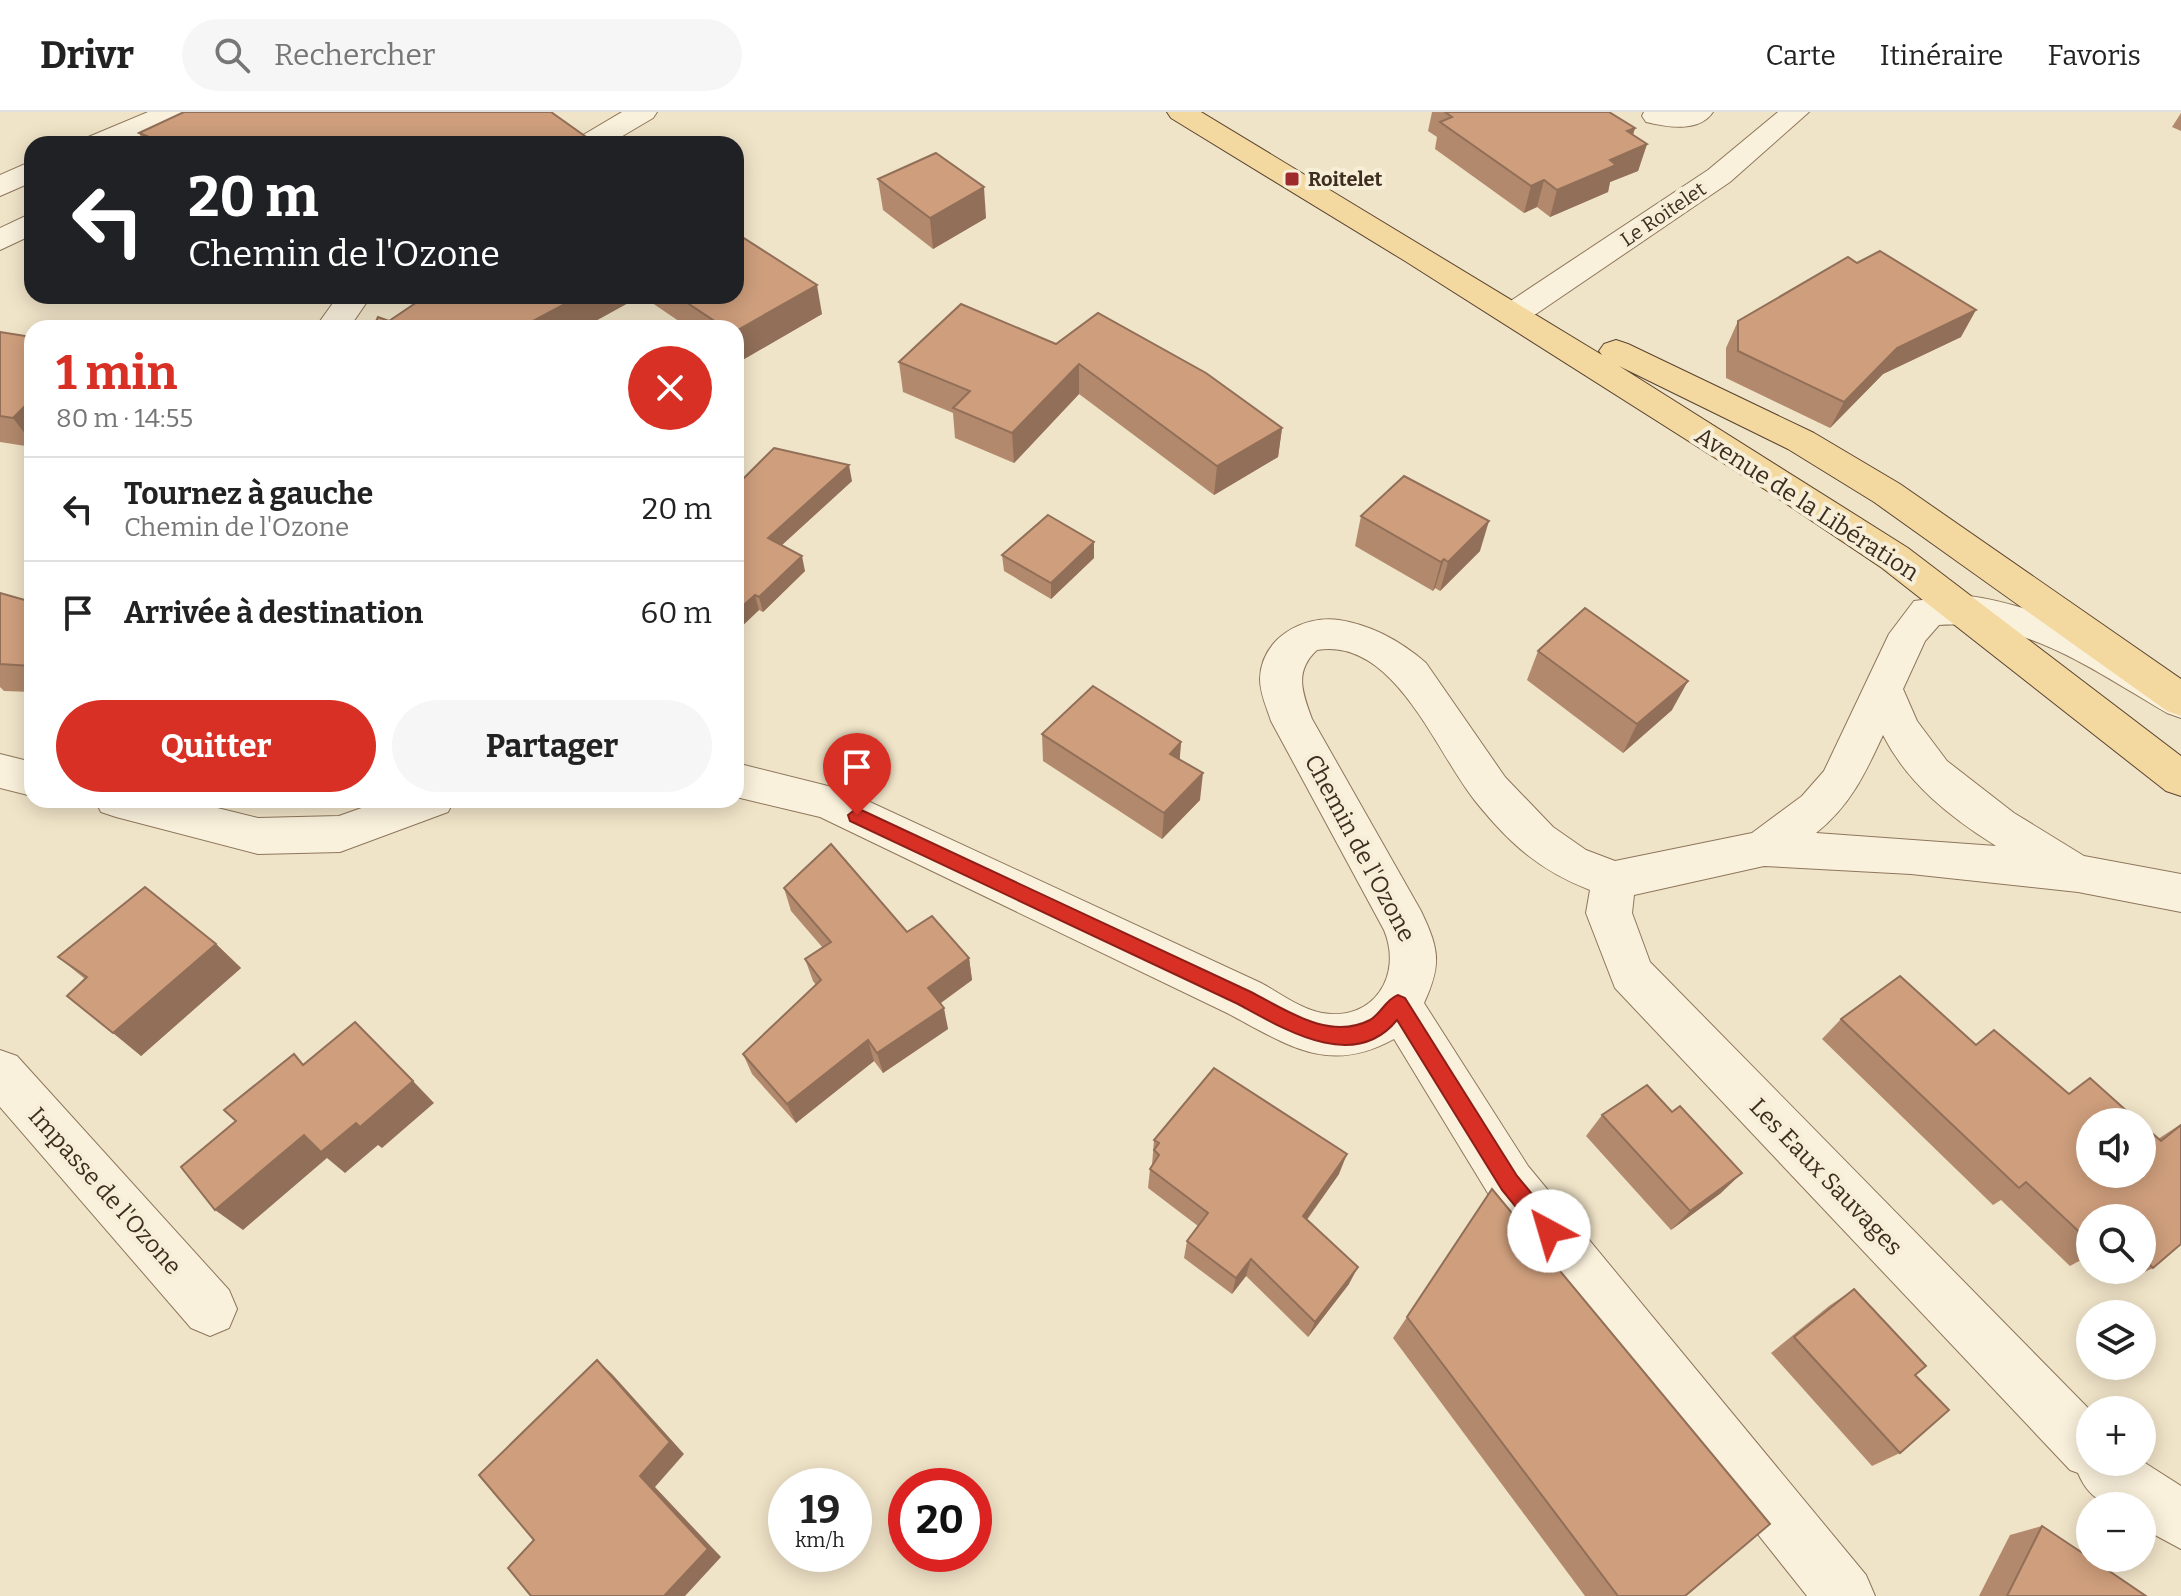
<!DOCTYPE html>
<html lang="fr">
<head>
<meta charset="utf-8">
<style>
  body { margin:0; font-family:Bitter,serif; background:#f6f6f6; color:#222; height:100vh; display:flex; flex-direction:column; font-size:30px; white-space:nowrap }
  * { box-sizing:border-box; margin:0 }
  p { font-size:26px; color:#767676 }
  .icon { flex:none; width:44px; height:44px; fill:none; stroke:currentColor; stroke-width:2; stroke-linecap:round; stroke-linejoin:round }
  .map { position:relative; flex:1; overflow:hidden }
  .side { position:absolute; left:24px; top:208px; width:720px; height:488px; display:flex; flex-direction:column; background:#fff; border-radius:24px; box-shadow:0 4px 20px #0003 }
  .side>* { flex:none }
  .banner { position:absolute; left:24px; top:24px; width:720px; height:168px; border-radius:24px; box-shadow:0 4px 20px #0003; background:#202124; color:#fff; overflow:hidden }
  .buttons { position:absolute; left:2076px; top:996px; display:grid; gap:16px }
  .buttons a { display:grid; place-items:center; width:80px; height:80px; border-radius:50%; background:#fff; box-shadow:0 4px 20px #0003; font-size:40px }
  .speed { position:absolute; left:768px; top:1356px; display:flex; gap:16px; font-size:40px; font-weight:700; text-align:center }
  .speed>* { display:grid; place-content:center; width:104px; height:104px; border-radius:50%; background:#fff; box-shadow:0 4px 20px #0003; line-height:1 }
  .speed small { font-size:20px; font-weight:400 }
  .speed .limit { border:12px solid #d22; background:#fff; color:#111 }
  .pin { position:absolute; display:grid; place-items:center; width:68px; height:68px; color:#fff; margin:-82px -34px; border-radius:50% 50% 50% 0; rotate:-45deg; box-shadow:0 0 8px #0007 }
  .pin .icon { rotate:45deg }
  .me { position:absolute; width:88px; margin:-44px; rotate:321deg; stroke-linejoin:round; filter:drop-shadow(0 0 6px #0008) }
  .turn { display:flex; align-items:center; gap:28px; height:168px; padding:0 32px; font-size:36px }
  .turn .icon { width:104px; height:104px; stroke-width:2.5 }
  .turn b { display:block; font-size:56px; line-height:68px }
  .round { display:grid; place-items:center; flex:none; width:84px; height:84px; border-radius:42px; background:#f6f6f6 }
  .headline { display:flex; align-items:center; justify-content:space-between; height:136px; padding:0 32px }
  h1 { font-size:48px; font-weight:700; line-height:60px; color:#d93025 }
  .cta { display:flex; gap:16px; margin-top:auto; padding:16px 32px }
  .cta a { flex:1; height:92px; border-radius:48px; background:#d93025; color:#fff; font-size:32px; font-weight:700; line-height:92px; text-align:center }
  .cta a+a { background:#f6f6f6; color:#222 }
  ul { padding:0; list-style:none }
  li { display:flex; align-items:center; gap:24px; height:104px; padding:0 32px; border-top:2px solid #e0e0e0 }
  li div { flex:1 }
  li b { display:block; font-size:30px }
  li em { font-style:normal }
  header { display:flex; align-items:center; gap:48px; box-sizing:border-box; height:112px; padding:0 40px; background:#fff; border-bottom:2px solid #e0e0e0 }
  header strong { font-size:38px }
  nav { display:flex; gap:44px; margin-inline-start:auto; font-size:28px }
  .search { width:560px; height:72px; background:#f6f6f6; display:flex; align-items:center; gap:20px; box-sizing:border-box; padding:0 28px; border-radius:44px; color:#767676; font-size:30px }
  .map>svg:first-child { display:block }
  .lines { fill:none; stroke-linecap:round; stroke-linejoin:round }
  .minor-casing { stroke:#8d765c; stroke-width:2 }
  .major-casing { stroke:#5b4430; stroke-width:2 }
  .minor { fill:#faf1dc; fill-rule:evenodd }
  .major { fill:#f3d9a0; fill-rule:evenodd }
  .wall { fill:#b2896c }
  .shaded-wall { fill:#916f58 }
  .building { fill:#cf9f7d; stroke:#916f58; stroke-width:2 }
  .route { fill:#d93025; stroke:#8d1f18; stroke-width:2 }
  .poi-dot { fill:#9e2a2b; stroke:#f7eed8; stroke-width:3 }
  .labels { text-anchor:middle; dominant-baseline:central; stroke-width:8; stroke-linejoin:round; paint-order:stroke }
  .far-poi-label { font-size:20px; font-weight:bold; fill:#3d2e20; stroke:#f7eed8; text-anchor:start }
  .far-street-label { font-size:20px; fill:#3d2e20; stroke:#f7eed8 }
  .street-label { font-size:24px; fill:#3d2e20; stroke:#f7eed8 }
</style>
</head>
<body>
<header>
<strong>Drivr</strong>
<div class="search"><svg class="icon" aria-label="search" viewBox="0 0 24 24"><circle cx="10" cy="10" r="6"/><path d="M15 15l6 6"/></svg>Rechercher</div>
<nav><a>Carte</a><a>Itinéraire</a><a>Favoris</a></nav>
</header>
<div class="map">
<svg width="2181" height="1484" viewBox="0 0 2181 1484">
  <rect width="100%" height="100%" fill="#f0e4c8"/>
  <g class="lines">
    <defs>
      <g id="minor">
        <path d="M148 0H187L183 6 121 32H81L86 26Z"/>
        <path d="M622 0H657L653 6 609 32H573L578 26Z"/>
        <path d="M1644 0H1713C1699 21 1667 15 1646 10L1642 4Z"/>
        <path d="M1778 0H1809L1730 70 1536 202 1524 205 1512 202 1508 195 1512 188 1708 58Z"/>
        <path d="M32 49V70L0 84V63Z"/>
        <path d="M32 101V123L0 138V116Z"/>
        <path d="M338 184H371L349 216H315Z"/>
        <path d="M1962 483C2044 493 2110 531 2181 571V606L2167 601C2096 560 2025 507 1939 513L1925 529 1903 577 1917 609 1947 649 2014 701 2084 744 2181 762V800L2078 780 1911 762 1764 754 1634 783 1632 801 1650 850 2090 1298V1350L2142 1349 2181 1374V1437L2142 1416V1394C2112 1394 2092 1394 2078 1361L2070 1358 1615 876 1586 801 1590 778C1539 758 1510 732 1476 690 1436 641 1395 525 1317 538 1294 559 1302 580 1312 607L1421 799C1439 837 1442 852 1424 891L1528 1054 1866 1463 1875 1484H1807L1492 1088 1394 927C1328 964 1286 932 1227 901L820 705 736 685V651L844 678 1261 871C1280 881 1300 897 1322 901 1374 910 1403 863 1384 818L1271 609C1267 596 1260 582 1260 567 1261 527 1302 503 1339 508 1372 513 1402 530 1426 551L1505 665 1553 715 1586 738 1615 749 1752 721 1802 684 1824 659 1889 522 1914 489ZM1883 623C1908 672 1950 705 1996 734L1816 721C1850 694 1865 662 1883 623Z"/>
        <path d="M0 642 32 650V684L0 676Z"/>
        <path d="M95 688H185L258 706 339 704 384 688H454L448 700 340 740 258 742 116 705 101 700Z"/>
        <path d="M0 938 17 944 229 1178 237 1197 229 1216 210 1224 191 1216 0 995Z"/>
      </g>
      <path id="major" d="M1167 0H1201L1602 243 1599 239 1604 232 1616 228 1628 232 1814 321 1900 372 2181 567V604L2167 599 1874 390 1788 337 1619 254 1908 436 2181 644V684L2166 679 1882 456 1769 380 1405 149 1171 6Z"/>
    </defs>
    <use href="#minor" class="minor-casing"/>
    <use href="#major" class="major-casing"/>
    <use href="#minor" class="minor"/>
    <use href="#major" class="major"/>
  </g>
  <g class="wall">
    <path d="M1432 0H1609L1635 16 1633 23 1647 32 1638 59 1610 70 1608 80 1550 105 1537 95 1524 101 1435 37 1437 25 1428 19Z"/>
    <path d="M2181 1V19L2172 15Z"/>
    <path d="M139 21 596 32H145Z"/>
    <path d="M878 67 986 106 933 137 883 98Z"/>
    <path d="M741 124 822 202 739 250 736 247V216H689L642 184H736Z"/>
    <path d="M1738 209 1961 225 1883 262 1830 316 1726 266V236Z"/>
    <path d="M0 220 32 225V335L0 330Z"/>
    <path d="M1056 232 1282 316 1278 345 1214 383 1079 282 1014 351 955 326 953 301 903 280 899 250Z"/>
    <path d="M852 369 782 433 805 459 763 500 759 498 739 517 736 515V374Z"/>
    <path d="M1361 404 1480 439 1440 479 1435 476 1433 479 1355 434Z"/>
    <path d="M1094 430V446L1051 487 1004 459 1002 443Z"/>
    <path d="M0 481 32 490V580L4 579 0 575Z"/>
    <path d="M1538 539 1672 598 1623 641 1527 568Z"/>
    <path d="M1042 622 1181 630 1179 648 1200 688 1162 727 1043 649Z"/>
    <path d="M784 776 907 820 969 846 972 868 941 891 948 917 883 961 874 949 796 1011 752 962 743 942 816 873 813 869 805 847 823 836 791 799Z"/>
    <path d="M216 832 241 856 141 944 85 867 58 845Z"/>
    <path d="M1841 907 2069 982 2090 966 2158 1027 2181 1012V1133L2180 1132 2153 1156 2122 1171 2108 1158H2142V1106H2090V1143L2070 1154 2001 1088 1993 1093 1822 927Z"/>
    <path d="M1602 1003 1721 1081 1671 1118 1586 1024Z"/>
    <path d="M1154 1028 1339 1062 1307 1108 1349 1172 1308 1225 1246 1164 1232 1182 1184 1146 1187 1129 1198 1114 1148 1076 1150 1057 1152 1053Z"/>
    <path d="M1854 1177 1900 1341 1872 1354 1771 1241 1829 1194Z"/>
    <path d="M1407 1205 1685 1484H1585L1393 1226Z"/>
    <path d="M2042 1414 2146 1484H1979L2010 1423Z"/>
  </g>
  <g class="shaded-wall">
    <path d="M1635 16 1627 40 1647 32 1638 59 1610 70 1608 80 1550 105 1557 78 1610 48 1627 19Z"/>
    <path d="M1544 68 1537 95 1524 101 1531 74Z"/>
    <path d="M984 75 986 106 933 137 930 106Z"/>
    <path d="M738 112 745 141 736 145V113Z"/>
    <path d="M817 173 822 202 739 250 736 235V219Z"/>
    <path d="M580 184H641L583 216H520Z"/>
    <path d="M1976 198 1961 225 1883 262 1830 316 1844 290 1897 236Z"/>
    <path d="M1079 252V282L1014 351 1012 321Z"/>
    <path d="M32 287V331L13 306Z"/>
    <path d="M1282 316 1278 345 1214 383 1217 354Z"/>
    <path d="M849 353 852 369 772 442 768 426Z"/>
    <path d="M1489 409 1480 439 1440 479 1448 450Z"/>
    <path d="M1094 430V446L1051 487V471Z"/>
    <path d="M802 444 805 459 763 500 759 485Z"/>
    <path d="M1444 447 1435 476 1433 479 1441 450Z"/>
    <path d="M755 483 759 498 739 517 736 508V500Z"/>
    <path d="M1688 569 1672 598 1623 641 1637 612Z"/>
    <path d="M1181 630 1179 658 1170 642Z"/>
    <path d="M1203 661 1200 688 1162 727 1164 701Z"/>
    <path d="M216 832 241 856 141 944 113 921Z"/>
    <path d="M969 846 972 868 932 897 928 876Z"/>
    <path d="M944 896 948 917 883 961 877 941Z"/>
    <path d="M868 928 874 949 796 1011 787 992Z"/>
    <path d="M413 969 434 991 382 1036 378 1033 345 1061 327 1046 243 1118 215 1098 304 1023 356 1011Z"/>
    <path d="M1347 1042 1339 1062 1296 1122 1303 1104Z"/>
    <path d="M1742 1061 1721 1081 1671 1118 1690 1099Z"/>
    <path d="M1251 1147 1246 1164 1232 1182 1236 1166Z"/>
    <path d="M1358 1155 1349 1172 1308 1225 1315 1210Z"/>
    <path d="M597 1248 612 1262 684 1342 655 1375 721 1445 685 1484H664Z"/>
  </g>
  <g class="building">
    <path d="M184 0H551L596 32H166L139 21Z"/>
    <path d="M1445 0H1609L1635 16 1627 19 1647 32 1610 48 1616 53 1557 78 1544 68 1531 74 1440 10 1452 5Z"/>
    <path d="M936 41 984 75 930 106 878 67Z"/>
    <path d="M736 121 817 173 736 219V216H725L677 184H736Z"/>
    <path d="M1880 139 1976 198 1897 236 1844 290 1738 239V209L1848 145 1857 151Z"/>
    <path d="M426 184H580L520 216H373L378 205 389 209Z"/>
    <path d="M961 192 1056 232 1098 201 1206 261 1282 316 1217 354 1079 252 1012 321 953 296 970 279 899 250Z"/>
    <path d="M0 220 32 225V287L13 306 0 304Z"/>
    <path d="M774 336 849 353 768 426 802 444 759 485 755 483 736 500V374Z"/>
    <path d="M1404 364 1489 409 1448 450 1444 447 1441 450 1361 404Z"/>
    <path d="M1048 403 1094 430 1051 471 1002 443Z"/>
    <path d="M0 481 32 490V554L0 552Z"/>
    <path d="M1585 496 1688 569 1637 612 1538 539Z"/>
    <path d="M1093 574 1181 630 1170 642 1203 661 1164 701 1042 622Z"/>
    <path d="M831 732 907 820 932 804 969 846 928 876 944 896 877 941 868 928 787 992 743 942 821 868 805 847 831 830 784 776Z"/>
    <path d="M145 775 216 832 113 921 67 884 87 865 58 845Z"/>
    <path d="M1900 864 1976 933 1994 918 2069 982 2090 966 2139 1010H2090V1062H2142V1012L2161 1029 2181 1013V1132L2153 1156 2142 1145V1106H2090V1130L2026 1070 2019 1076 1841 907Z"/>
    <path d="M355 910 413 969 360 1015 356 1011 321 1040 304 1023 215 1098 181 1055 236 1009 224 998 294 942 303 953Z"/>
    <path d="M1214 956 1347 1042 1303 1104 1358 1155 1315 1210 1251 1147 1236 1166 1187 1129 1208 1101 1150 1057 1159 1043 1154 1038 1159 1031 1154 1028Z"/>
    <path d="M1647 973 1672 1000 1680 994 1742 1061 1690 1099 1602 1003Z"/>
    <path d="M1492 1077 1770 1412 1685 1484H1618L1407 1205Z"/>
    <path d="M1854 1177 1926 1254 1915 1263 1949 1298 1900 1341 1794 1225Z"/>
    <path d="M597 1248 670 1330 640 1364 708 1437 664 1484H531L508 1456 534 1428 479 1363Z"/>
    <path d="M2042 1414 2090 1446 2146 1484H2007Z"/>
  </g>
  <path class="route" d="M857 696 1251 880C1286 898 1329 929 1370 908 1381 902 1385 888 1398 883L1405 886 1517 1064 1557 1112 1560 1119 1557 1127 1549 1130 1542 1127 1502 1078 1397 908C1354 961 1284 917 1238 892L850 709 848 703Z"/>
  <rect class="poi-dot" x="1284" y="59" width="16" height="16" rx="4"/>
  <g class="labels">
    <g class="far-poi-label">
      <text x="1308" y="67">Roitelet</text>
    </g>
    <g class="far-street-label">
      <text transform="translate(1663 102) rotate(-34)">Le Roitelet</text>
    </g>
    <g class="street-label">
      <text transform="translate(1807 392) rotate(33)">Avenue de la Libération</text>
      <text transform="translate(1360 736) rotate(62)">Chemin de l'Ozone</text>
      <text transform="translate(1826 1065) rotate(46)">Les Eaux Sauvages</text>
      <text transform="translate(105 1079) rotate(48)">Impasse de l'Ozone</text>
    </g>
  </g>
</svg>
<div class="buttons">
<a><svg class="icon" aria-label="sound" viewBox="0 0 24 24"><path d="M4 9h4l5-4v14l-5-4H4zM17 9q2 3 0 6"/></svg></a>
<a><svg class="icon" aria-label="search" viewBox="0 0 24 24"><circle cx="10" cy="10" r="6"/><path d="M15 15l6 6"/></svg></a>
<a><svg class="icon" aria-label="layers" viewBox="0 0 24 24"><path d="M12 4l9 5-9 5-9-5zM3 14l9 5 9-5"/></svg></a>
<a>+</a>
<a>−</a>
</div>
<div class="speed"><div>19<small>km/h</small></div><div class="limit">20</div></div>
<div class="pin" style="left:857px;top:703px;background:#d93025"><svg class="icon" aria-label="arrive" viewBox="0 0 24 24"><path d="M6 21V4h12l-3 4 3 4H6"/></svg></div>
<svg class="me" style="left:1549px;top:1119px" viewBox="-20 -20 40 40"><circle r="19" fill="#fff"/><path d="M0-13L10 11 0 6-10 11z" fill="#d93025"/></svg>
<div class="banner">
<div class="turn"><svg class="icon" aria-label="left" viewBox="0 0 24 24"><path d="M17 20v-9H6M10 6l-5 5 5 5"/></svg><div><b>20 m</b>Chemin de l'Ozone</div></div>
</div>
<section class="side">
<div class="headline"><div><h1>1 min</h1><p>80 m · 14:55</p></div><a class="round" style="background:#d93025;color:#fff"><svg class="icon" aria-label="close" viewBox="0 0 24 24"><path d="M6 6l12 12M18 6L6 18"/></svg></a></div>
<ul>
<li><svg class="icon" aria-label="left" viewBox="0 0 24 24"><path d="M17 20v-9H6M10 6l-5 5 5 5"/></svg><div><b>Tournez à gauche</b><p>Chemin de l'Ozone</p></div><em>20 m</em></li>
<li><svg class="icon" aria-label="arrive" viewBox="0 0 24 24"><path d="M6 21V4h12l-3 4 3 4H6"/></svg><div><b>Arrivée à destination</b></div><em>60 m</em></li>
</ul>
<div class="cta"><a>Quitter</a><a>Partager</a></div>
</section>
</div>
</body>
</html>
